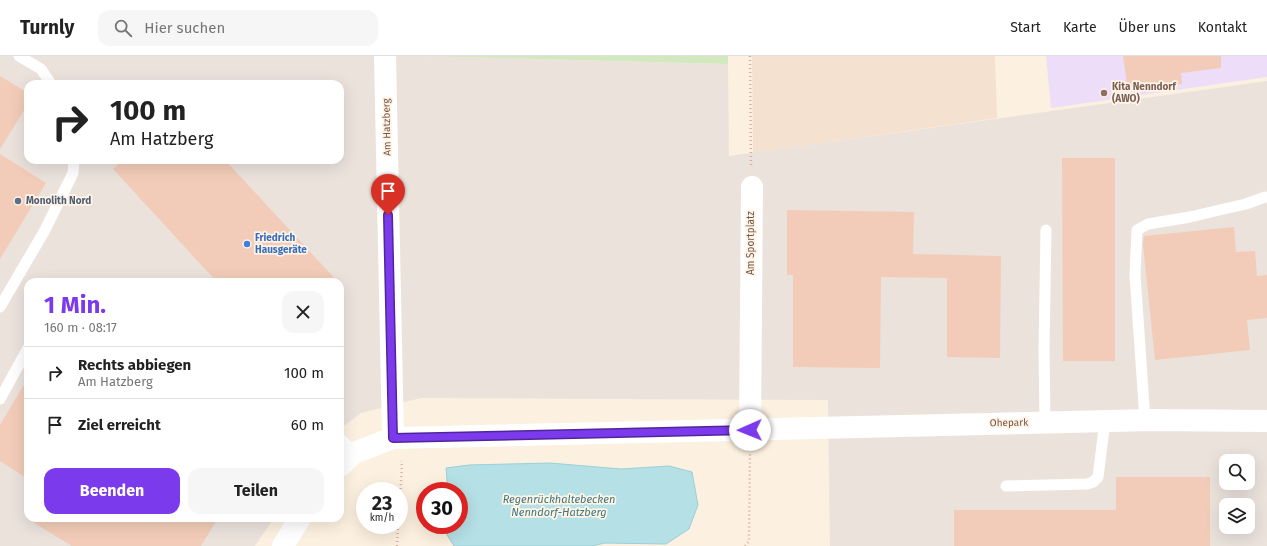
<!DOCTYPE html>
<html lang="de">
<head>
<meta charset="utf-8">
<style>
  body { margin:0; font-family:"Fira Sans",sans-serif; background:#f6f6f6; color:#222; height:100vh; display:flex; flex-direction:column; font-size:15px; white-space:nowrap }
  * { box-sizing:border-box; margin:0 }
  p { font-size:13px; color:#767676 }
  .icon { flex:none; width:22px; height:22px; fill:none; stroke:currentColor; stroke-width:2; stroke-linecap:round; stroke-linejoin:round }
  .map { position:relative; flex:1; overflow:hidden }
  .drawer { position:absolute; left:24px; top:222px; width:320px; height:244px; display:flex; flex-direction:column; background:#fff; border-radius:12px; box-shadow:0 4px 16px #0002 }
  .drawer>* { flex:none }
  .top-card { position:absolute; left:24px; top:24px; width:320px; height:84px; border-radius:12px; box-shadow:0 4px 16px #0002; background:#fff; color:#222; overflow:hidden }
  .fabs { position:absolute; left:1219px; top:398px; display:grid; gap:8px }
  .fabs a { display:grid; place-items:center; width:36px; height:36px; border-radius:8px; background:#fff; box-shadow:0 4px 16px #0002; font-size:20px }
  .speed { position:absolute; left:356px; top:426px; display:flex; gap:8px; font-size:20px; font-weight:700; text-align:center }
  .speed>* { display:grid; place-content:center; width:52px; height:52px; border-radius:50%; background:#fff; box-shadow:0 4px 16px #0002; line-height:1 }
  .speed small { font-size:10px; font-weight:400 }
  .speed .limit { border:6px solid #d22; background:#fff; color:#111 }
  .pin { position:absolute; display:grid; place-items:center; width:34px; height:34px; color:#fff; margin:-41px -17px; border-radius:50% 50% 50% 0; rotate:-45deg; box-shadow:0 0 4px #0007 }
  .pin .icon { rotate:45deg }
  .me { position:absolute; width:44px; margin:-22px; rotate:269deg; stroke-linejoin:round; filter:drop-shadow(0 0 3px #0008) }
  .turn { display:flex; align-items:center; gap:14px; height:84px; padding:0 20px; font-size:18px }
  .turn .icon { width:52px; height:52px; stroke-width:2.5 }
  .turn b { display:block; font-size:28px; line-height:34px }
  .round { display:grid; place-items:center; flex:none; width:42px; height:42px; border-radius:12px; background:#f6f6f6 }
  .headline { display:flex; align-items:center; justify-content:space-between; height:68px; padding:0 20px }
  h1 { font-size:24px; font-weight:700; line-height:30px; color:#7c3aed }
  .primary-button { display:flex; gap:8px; margin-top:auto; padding:8px 20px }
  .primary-button a { flex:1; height:46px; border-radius:12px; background:#7c3aed; color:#fff; font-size:16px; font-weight:700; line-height:46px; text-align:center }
  .primary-button a+a { background:#f6f6f6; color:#222 }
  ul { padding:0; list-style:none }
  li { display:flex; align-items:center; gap:12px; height:52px; padding:0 20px; border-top:1px solid #e0e0e0 }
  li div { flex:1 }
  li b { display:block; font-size:15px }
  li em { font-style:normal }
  header { display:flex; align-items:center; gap:24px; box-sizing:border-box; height:56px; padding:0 20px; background:#fff; border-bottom:1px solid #e0e0e0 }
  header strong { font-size:19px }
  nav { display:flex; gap:22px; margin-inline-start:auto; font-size:14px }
  .search { width:280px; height:36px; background:#f6f6f6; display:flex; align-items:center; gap:10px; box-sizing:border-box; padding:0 14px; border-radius:12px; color:#767676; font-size:15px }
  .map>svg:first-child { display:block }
  .residential { fill:#f4e1cf }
  .industrial { fill:#ebe2dc; fill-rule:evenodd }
  .education { fill:#edddf8 }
  .green { fill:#d2e9bf }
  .water { fill:#b5e0e5; stroke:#9bd0d7 }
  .building { fill:#f2ccb8 }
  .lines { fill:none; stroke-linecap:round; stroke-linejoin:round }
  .path { stroke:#d6b09b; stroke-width:2.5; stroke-dasharray:1 3; stroke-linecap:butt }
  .service { stroke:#fff; stroke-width:11 }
  .minor { stroke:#fff; stroke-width:22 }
  .route-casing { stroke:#51269a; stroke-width:10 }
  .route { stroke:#7c3aed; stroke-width:7 }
  .education-dot { fill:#8d6e63; stroke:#fff4e6; stroke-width:1.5 }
  .service-dot { fill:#5c6f8a; stroke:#fff4e6; stroke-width:1.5 }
  .shop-dot { fill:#3f7fe0; stroke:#fff4e6; stroke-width:1.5 }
  .labels { text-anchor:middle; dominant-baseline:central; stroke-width:3.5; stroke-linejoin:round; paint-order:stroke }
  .education-label { font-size:10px; font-weight:bold; fill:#785e54; stroke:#fff4e6; text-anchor:start }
  .street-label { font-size:10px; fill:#735547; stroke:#fff4e6 }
  .service-label { font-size:10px; font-weight:bold; fill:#4e5e75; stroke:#fff4e6; text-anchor:start }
  .shop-label { font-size:10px; font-weight:bold; fill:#366cbe; stroke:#fff4e6; text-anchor:start }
  .water-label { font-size:11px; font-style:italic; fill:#3f7780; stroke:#fff4e6 }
</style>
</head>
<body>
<header>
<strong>Turnly</strong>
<div class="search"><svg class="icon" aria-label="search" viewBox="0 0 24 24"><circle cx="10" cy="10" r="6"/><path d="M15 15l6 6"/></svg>Hier suchen</div>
<nav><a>Start</a><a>Karte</a><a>Über uns</a><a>Kontakt</a></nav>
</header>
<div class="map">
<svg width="1267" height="490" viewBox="0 0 1267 490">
  <rect width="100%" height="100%" fill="#fcf0e0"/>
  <path class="residential" d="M752 0H995L997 62 753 97Z"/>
  <path class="industrial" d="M0 0H420L728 8 729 100 1267 25V490H830L828 344 421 342 361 357 340 373V226H28V462H274L255 490H0ZM28 28H340V104H28ZM1226 405H1248V427H1226ZM1226 449H1248V471H1226Z"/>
  <path class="education" d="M1046 0H1267V21L1051 52Z"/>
  <path class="green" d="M420 0H728V8Z"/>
  <path class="water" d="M550 407 621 413 669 410 692 416 698 449 689 473 666 488 605 487 592 490H454L447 479 448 469H459V435H448L446 412 469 409Z"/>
  <g class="building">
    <path d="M1123 0H1221V12L1181 17 1182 28 1128 35Z"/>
    <path d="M0 20 28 37V48L0 93Z"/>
    <path d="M0 98 46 127 0 203Z"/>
    <path d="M1062 102H1115V305H1063Z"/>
    <path d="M123 104H225L338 226H217L113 113Z"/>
    <path d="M787 154 914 156 913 198 1001 200 1000 302 947 301V222L881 221 880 312 793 311V219H787Z"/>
    <path d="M1234 171 1236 196 1255 195 1257 220 1267 219V262L1247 264 1250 294 1155 304 1143 188 1144 180Z"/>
    <path d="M28 322V423L0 405V369Z"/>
    <path d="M1116 421H1210V490H954V454H1116Z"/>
    <path d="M26 462H218L201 490H72Z"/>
  </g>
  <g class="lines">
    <g class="path">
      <path d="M750 0 751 109"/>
      <path d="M399 461 402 410 401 405"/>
      <path d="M397 490 398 469"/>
      <path d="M745 490 749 485 750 396"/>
    </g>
    <g class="service">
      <path d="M19 0 41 13 51 28"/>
      <path d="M0 251 45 174 73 117 74 104"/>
      <path d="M0 343 28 292"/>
      <path d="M1145 364 1135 219 1137 174 1148 168 1190 161 1228 152 1246 148 1265 141"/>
      <path d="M1045 366 1044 293 1046 174"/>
      <path d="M340 382 354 397"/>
      <path d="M1006 430 1087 428 1093 426 1098 421 1105 365"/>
    </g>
    <g class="minor">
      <path d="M385 0 393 382"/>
      <path d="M750 373 752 131"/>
      <path d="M340 410 354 397 393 382 1151 364 1267 365"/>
      <path d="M283 490 300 462"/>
    </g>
  </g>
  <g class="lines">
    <defs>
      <path id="route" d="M388 159 393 382 750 374"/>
    </defs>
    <use href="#route" class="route-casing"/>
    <use href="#route" class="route"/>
  </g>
  <circle class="education-dot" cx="1104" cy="37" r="4"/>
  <circle class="service-dot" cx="18" cy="145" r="4"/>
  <circle class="shop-dot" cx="247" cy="188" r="4"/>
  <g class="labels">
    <g class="education-label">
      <text x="1112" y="31">Kita Nenndorf<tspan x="1112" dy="12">(AWO)</tspan></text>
    </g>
    <g class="street-label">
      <text transform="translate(387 71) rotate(-91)">Am Hatzberg</text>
      <text transform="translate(751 187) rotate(-90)">Am Sportplatz</text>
      <text transform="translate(1009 367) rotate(-1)">Ohepark</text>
    </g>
    <g class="service-label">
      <text x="26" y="145">Monolith Nord</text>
    </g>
    <g class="shop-label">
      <text x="255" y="182">Friedrich<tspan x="255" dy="12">Hausgeräte</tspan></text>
    </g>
    <g class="water-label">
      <text x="559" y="443">Regenrückhaltebecken<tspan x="559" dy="13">Nenndorf-Hatzberg</tspan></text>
    </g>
  </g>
</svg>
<div class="fabs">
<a><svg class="icon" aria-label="search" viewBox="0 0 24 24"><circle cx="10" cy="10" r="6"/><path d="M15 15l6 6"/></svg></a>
<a><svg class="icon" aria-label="layers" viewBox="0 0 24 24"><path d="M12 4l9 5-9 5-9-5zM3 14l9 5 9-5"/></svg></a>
</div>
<div class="speed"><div>23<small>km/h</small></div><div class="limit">30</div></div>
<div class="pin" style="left:388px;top:159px;background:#d93025"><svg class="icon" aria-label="arrive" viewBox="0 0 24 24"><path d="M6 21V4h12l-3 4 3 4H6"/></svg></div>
<svg class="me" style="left:750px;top:374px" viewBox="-20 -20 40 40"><circle r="19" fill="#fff"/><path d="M0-13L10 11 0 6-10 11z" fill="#7c3aed"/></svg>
<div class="top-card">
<div class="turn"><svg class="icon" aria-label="right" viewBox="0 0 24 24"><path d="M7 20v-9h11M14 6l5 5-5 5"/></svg><div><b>100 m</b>Am Hatzberg</div></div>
</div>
<section class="drawer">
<div class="headline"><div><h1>1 Min.</h1><p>160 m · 08:17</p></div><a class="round"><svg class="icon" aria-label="close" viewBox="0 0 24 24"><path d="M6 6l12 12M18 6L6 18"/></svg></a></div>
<ul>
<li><svg class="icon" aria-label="right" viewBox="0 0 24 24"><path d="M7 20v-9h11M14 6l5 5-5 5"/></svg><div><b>Rechts abbiegen</b><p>Am Hatzberg</p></div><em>100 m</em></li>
<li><svg class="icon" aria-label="arrive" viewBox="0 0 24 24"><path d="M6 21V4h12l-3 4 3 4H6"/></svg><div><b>Ziel erreicht</b></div><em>60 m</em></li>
</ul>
<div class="primary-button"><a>Beenden</a><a>Teilen</a></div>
</section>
</div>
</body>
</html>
